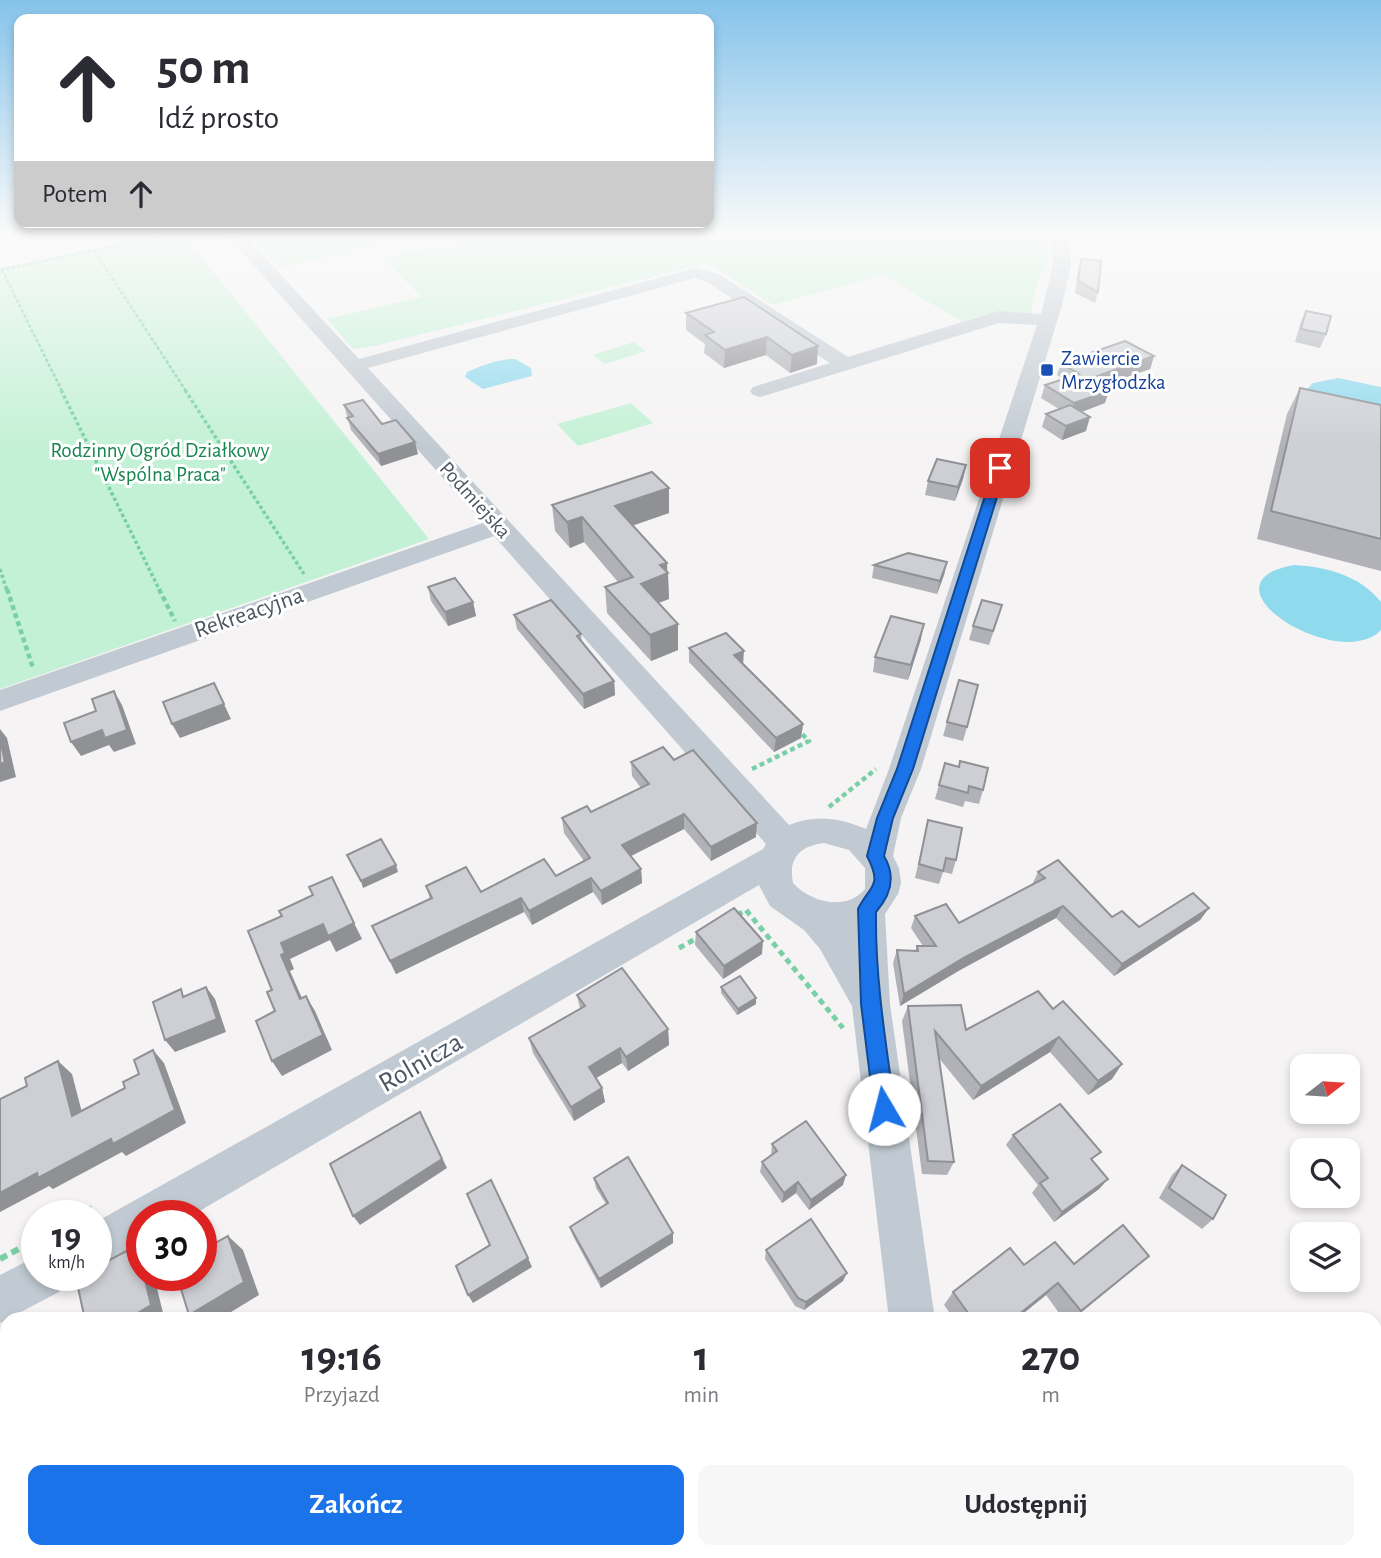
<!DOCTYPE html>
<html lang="pl">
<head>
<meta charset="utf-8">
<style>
  body { margin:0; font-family:"Alegreya Sans",sans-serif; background:#f7f7f7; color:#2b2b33; height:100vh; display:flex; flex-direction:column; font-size:26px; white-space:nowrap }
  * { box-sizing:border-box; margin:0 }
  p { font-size:23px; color:#7c7c81 }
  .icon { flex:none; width:38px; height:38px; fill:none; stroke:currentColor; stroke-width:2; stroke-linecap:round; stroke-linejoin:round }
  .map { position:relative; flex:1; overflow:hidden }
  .details { position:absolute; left:0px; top:1312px; width:1382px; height:247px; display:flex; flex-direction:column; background:#fff; border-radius:21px 21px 0 0; box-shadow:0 4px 10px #0003 }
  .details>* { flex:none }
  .guide { position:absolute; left:14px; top:14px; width:700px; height:214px; border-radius:14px; box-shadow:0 4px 10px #0003; background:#fff; color:#2b2b33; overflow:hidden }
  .needle { width:46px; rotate:73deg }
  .buttons { position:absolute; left:1290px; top:1054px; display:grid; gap:14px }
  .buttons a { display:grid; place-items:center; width:70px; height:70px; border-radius:14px; background:#fff; box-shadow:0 4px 10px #0003; font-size:35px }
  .speed { position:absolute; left:21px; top:1200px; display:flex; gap:14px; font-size:35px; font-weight:700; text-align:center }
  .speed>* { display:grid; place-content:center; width:91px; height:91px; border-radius:50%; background:#fff; box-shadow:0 4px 10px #0003; line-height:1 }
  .speed small { font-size:18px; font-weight:400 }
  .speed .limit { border:10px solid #d22; background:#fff; color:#111 }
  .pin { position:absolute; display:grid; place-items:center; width:60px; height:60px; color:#fff; margin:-30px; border-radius:14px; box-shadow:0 4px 10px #0006 }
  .me { position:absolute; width:77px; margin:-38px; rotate:352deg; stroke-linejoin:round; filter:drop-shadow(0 0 5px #0008) }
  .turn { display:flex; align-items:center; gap:24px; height:147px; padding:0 28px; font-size:32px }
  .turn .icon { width:91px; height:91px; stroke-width:2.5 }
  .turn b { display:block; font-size:49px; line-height:60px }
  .then { display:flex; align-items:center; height:66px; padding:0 28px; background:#0003; gap:14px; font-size:26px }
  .eta { display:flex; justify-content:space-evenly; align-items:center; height:119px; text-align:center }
  .eta b { font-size:42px; font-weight:700; line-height:49px }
  .button { display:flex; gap:14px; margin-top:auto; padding:14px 28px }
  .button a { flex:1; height:80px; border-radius:14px; background:#1a73e8; color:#fff; font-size:28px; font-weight:700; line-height:80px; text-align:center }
  .button a+a { background:#f7f7f7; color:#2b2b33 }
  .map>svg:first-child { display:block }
  .green { fill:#c3f1d5 }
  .water { fill:#90daee }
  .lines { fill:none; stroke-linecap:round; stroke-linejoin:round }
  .path-far4 { stroke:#7ad0a6; stroke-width:2.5; stroke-dasharray:3.5 2; stroke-linecap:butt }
  .path-far3 { stroke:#7ad0a6; stroke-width:3.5; stroke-dasharray:3.5 2.5; stroke-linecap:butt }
  .path-far2 { stroke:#7ad0a6; stroke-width:4.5; stroke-dasharray:5 3.5; stroke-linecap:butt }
  .path-far1 { stroke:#7ad0a6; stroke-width:5; stroke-dasharray:6 4.5; stroke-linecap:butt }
  .path { stroke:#7ad0a6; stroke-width:6; stroke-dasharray:8 5; stroke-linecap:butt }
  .minor { fill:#c1cad2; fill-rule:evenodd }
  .wall { fill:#b0b2b7 }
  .shaded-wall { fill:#909195 }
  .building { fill:#cdcfd5; stroke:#909195; stroke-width:2 }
  .route { fill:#1a73e8; stroke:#114b97; stroke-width:2 }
  .transit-dot { fill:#1a4fb4; stroke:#fff; stroke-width:2.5 }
  .labels { text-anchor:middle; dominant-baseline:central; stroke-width:6; stroke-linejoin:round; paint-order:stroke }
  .far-transit-label { font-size:21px; fill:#164399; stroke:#fff; text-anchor:start }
  .far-park-label { font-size:21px; fill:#17864f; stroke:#fff }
  .far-street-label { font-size:21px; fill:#4a5661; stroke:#fff }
  .street-label { font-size:24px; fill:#4a5661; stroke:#fff }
  .near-street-label { font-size:28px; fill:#4a5661; stroke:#fff }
</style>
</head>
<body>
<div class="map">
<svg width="1381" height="1558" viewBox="0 0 1381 1558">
  <rect width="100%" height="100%" fill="#f5f3f3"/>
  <g class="green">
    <path d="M167 232H181L429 539 0 689V268Z"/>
    <path d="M244 232H445L280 267Z"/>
    <path d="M501 232H1046L1049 260 1038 279 1031 313C1006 312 986 311 963 322L883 275 773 305 708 263 378 345 353 349 327 319 422 297 382 258Z"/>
    <path d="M634 342 646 351 605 364 593 355Z"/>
    <path d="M631 403 653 423 578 446 557 424Z"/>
  </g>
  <g class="water">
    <path d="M515 359 531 368 532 376 483 389 465 377 467 372C483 365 498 359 515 359Z"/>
    <path d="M1338 378 1381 387V427L1307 396V389L1313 383Z"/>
    <path d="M1294 565C1327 567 1359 575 1381 602V630C1339 674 1193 583 1294 565Z"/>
  </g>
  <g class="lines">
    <g class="path-far4">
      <path d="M94 250 186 391"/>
      <path d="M1 270 178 232"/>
      <path d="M2 270 62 391"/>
    </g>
    <g class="path-far3">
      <path d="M61 390 160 591"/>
      <path d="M185 390 304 574"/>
      <path d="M0 569 7 591"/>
    </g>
    <g class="path-far2">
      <path d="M7 589 33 668"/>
      <path d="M159 589 175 621"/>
      <path d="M752 769 809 741 798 730"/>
      <path d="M829 807 876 769"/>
    </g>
    <g class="path-far1">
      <path d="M737 915 746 910 843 1028"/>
      <path d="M679 948 699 937"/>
    </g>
    <g class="path">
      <path d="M78 1216 92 1208"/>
      <path d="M0 1259 37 1239"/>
    </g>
    <g class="minor">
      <path d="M224 232H241L359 359 695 268 719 274 848 357 998 311 1041 314 1053 265 1052 232H1068L1071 265 1062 305 921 769 901 818 893 856 899 868 901 883 898 894 885 914 890 1004 935 1320H889L852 1006 820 949 804 930 770 906 759 885 191 1216H142V1245L96 1268V1222L763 849 766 844 494 536 0 711V690L483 523ZM695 278 707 282 830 363 753 387 750 391 753 395 760 397 999 323 1037 325 889 769 866 829C840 818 816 814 789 825L368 368ZM824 843 849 850 865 868V889C846 912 810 902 793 883 788 858 800 846 824 843Z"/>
      <path d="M37 1256V1276H65L59 1292 0 1323V1275Z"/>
      <path d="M915 1552H967L968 1558H916Z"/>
    </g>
  </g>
  <g class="wall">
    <path d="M1081 259 1098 292 1095 303 1075 293 1078 270Z"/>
    <path d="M744 297 817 364 790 373 766 355 724 368 704 353 705 344 686 330V313Z"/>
    <path d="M1306 311 1326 334 1320 348 1295 342 1300 324Z"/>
    <path d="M1154 356 1150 369 1101 386 1105 403 1082 412 1086 431 1062 440 1042 427 1046 414 1059 409 1041 398 1045 385 1063 379 1057 375 1061 363Z"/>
    <path d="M1300 388 1381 405V571L1257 539 1287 414Z"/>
    <path d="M344 405 382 424 418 454 381 466 351 430Z"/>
    <path d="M966 465 963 479 955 501 925 495 928 481Z"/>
    <path d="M552 505 669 513 632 526 667 563 669 599 658 603 678 624V650L651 661 607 613 605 587 618 582 584 542 570 548 555 531Z"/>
    <path d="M947 562 944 575 937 594 872 578 874 565Z"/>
    <path d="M428 587 473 602 476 616 448 626 431 601Z"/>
    <path d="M514 615 581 634 582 643 614 681 615 695 584 709 517 629Z"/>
    <path d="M998 619 989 645 969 640 973 626Z"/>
    <path d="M921 639 908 680 873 672 875 657Z"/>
    <path d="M689 648 743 665 803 724 801 738 774 752 689 662Z"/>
    <path d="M959 680 967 727 963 741 943 736Z"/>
    <path d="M674 760 756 837 711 861 684 829 631 856 641 869 642 883 602 905 593 892 532 925 524 912 396 974 372 926 430 899 426 886 481 892 556 876 584 861 564 833 562 818 591 812 641 788 632 776 631 762Z"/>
    <path d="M945 763 983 790 979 804 965 801 963 807 935 799Z"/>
    <path d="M928 820 956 860 952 874 943 872 939 884 915 878Z"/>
    <path d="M1038 872 1112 917 1139 927 1209 908 1200 920 1114 976 1056 918 960 970 900 1006 893 963 897 950 915 951 917 946H923L911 928 915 916 959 923 1032 885Z"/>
    <path d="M696 932 762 954 723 979 695 945Z"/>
    <path d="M721 987 756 1004 737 1015 721 993Z"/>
    <path d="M1038 991 1112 1079 1088 1095 1050 1052 973 1100 938 1057 954 1162 947 1175 922 1174 902 1021 908 1006 966 1030Z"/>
    <path d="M577 995 668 1029 669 1045 628 1071 622 1063 596 1078 602 1088 605 1102 574 1121 533 1053 529 1038 580 1009Z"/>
    <path d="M1013 1135 1093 1161 1108 1179 1099 1189 1054 1222 1032 1193 1038 1185 1006 1145Z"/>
    <path d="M772 1144 843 1185 809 1210 796 1193 782 1203 760 1172 762 1162 771 1156Z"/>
    <path d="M1182 1165 1213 1219 1202 1229 1159 1198 1172 1175Z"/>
    <path d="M594 1178 673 1243 601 1288 573 1236 570 1227 606 1204 596 1188Z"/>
    <path d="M766 1250 843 1281 804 1310 795 1306 765 1259Z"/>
    <path d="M1074 1264 1134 1269 1072 1320H1064L1046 1295 1015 1320H955L944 1305 953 1292 1024 1265Z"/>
    <path d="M1381 1343V1371L1376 1365V1347Z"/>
    <path d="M1381 1531V1558H1373L1368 1552H1376V1537Z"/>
    <path d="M974 1552H1046L1047 1558H975Z"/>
  </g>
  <g class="shaded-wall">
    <path d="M767 337 766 355 724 368 725 350Z"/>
    <path d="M818 346 817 364 790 373 792 355Z"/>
    <path d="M1154 356 1150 369 1084 391 1089 379Z"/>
    <path d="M1109 391 1105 403 1070 416 1074 403Z"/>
    <path d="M1090 417 1086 431 1062 440 1066 426Z"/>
    <path d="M415 442 418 454 381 466 378 454Z"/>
    <path d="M966 465 963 479 955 501 958 487Z"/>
    <path d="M669 488V513L616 531 615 506Z"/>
    <path d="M582 517 584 542 570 548 567 522Z"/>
    <path d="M947 562 944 575 937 594 940 581Z"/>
    <path d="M667 563V574L668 573 669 599 642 609 641 584 660 565Z"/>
    <path d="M473 602 476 616 448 626 445 612Z"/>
    <path d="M678 624V650L651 661 650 635Z"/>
    <path d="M924 624 921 639 908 680 911 665Z"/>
    <path d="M744 651 743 665 734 655Z"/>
    <path d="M614 681 615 695 584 709 583 694Z"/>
    <path d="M214 683 231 719 180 738 172 724Z"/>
    <path d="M114 691 122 705 136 744 114 752 109 745 81 756 71 742Z"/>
    <path d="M803 724 801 738 774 752 776 738Z"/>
    <path d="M0 729 7 738 16 777 0 782Z"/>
    <path d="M684 814V829L623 860 622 845Z"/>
    <path d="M757 823 756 837 711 861V847Z"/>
    <path d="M396 865 398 872 363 888 361 881Z"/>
    <path d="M641 869 642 883 602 905 601 891Z"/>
    <path d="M591 878 593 892 532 925 529 911Z"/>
    <path d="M521 898 524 912 396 974 390 961Z"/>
    <path d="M1063 906 1056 918 960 970 900 1006 904 994 965 957Z"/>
    <path d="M1209 908 1200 920 1114 976 1122 964Z"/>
    <path d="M354 923 362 939 336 952 330 940 290 959 294 969 290 971 309 1014 300 999 281 955V943L323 924Z"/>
    <path d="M763 941 762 954 723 979 724 966Z"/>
    <path d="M206 987 215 999 226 1032 175 1052 165 1040Z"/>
    <path d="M306 996 315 1011 332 1050 282 1076 272 1061Z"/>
    <path d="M756 998V1004L737 1015 738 1009Z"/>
    <path d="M668 1029 669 1045 628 1071 626 1057Z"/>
    <path d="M1059 1037 1050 1052 973 1100 981 1086Z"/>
    <path d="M620 1048 622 1063 591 1081 589 1067Z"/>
    <path d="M153 1050 164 1063 186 1123 126 1156 122 1152 53 1189 49 1186 0 1212V1193L37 1173 111 1139Z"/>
    <path d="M58 1061 72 1074 86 1128 72 1116Z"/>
    <path d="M1122 1064 1112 1079 1088 1095 1098 1081Z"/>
    <path d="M602 1088 605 1102 574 1121 571 1107Z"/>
    <path d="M420 1112 447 1168 360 1225 353 1216Z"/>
    <path d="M846 1175 843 1185 809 1210 811 1200Z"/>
    <path d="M1108 1179 1099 1189 1054 1222 1062 1212Z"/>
    <path d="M798 1182 796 1193 782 1203 784 1193Z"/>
    <path d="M673 1233V1243L601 1288 599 1279Z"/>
    <path d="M228 1236 243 1250 259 1295 218 1320H196L189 1315Z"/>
    <path d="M136 1246 142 1250V1269Z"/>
    <path d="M528 1258 532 1267 473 1303 468 1295Z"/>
    <path d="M847 1273 843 1281 804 1310 806 1302Z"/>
    <path d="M144 1276H154L163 1313 153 1320H110Z"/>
    <path d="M1058 1283 1046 1295 1015 1320H1012Z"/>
    <path d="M7 1420V1436L0 1434V1424Z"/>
  </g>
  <g class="building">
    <path d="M1081 259 1101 261 1098 292 1078 281Z"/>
    <path d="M744 297 818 346 792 355 767 337 725 350 705 335 714 332 686 313Z"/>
    <path d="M1306 311 1331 316 1326 334 1301 329Z"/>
    <path d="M1125 341 1154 356 1089 379 1109 391 1074 403 1045 385 1079 374 1061 363Z"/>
    <path d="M1300 388 1381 405V539L1271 511Z"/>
    <path d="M363 400 382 424 396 420 415 442 378 454 347 418 353 416 344 405Z"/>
    <path d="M1070 405 1090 417 1066 426 1046 414Z"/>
    <path d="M937 459 966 465 958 487 928 481Z"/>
    <path d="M652 472 669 488 615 506 667 563 660 565 668 573 641 584 678 624 650 635 605 587 633 577 582 517 567 522 552 505Z"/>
    <path d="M908 553 947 562 940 581 874 565Z"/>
    <path d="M455 578 473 602 445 612 428 587Z"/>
    <path d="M551 600 581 634 577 636 614 681 583 694 514 615Z"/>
    <path d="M982 600 1002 605 993 631 973 626Z"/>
    <path d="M891 616 924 624 911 665 875 657Z"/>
    <path d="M726 633 744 651 734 655 803 724 776 738 689 648Z"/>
    <path d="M959 680 978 685 967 727 947 722Z"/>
    <path d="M214 683 224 704 172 724 163 702Z"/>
    <path d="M114 691 127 730 105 738 102 730 71 742 64 723 96 711 92 699Z"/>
    <path d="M0 739 5 762 0 764Z"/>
    <path d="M663 747 674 760 693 750 757 823 711 847 684 814 622 845 641 869 601 891 591 878 529 911 521 898 390 961 372 926 432 898 426 886 466 867 481 892 544 859 556 876 590 858 562 818 587 806 591 812 649 784 631 762Z"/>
    <path d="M960 761 988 768 983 790 969 786 968 793 939 785 945 763 959 767Z"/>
    <path d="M928 820 962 828 956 860 946 858 943 871 919 864Z"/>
    <path d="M381 839 396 865 361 881 347 855Z"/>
    <path d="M1058 860 1112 917 1122 911 1139 927 1193 893 1209 908 1122 964 1063 906 965 957 904 994 897 950 918 951 917 946H936L915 916 946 904 959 923 1045 878 1038 872Z"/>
    <path d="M332 877 354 923 328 936 323 924 281 943 285 953 281 955 300 999 306 996 323 1035 272 1061 256 1021 275 1011 267 992 272 990 248 931 282 916 279 911 313 895 309 887Z"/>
    <path d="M734 908 763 941 724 966 696 932Z"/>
    <path d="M622 968 668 1029 626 1057 620 1048 589 1067 602 1088 571 1107 529 1038 585 1006 577 995Z"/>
    <path d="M740 976 756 998 738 1009 721 987Z"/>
    <path d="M206 987 217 1019 165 1040 153 1002 181 989 183 997Z"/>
    <path d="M1038 991 1053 1009 1063 1001 1122 1064 1098 1081 1059 1037 981 1086 935 1031 954 1162 928 1161 908 1006 961 1005 966 1030Z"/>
    <path d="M153 1050 175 1110 113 1144 111 1139 38 1178 37 1173 0 1193V1099L27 1086 25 1078 58 1061 72 1116 125 1088 123 1082 139 1074 134 1060Z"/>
    <path d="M1060 1104 1101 1152 1091 1159 1108 1179 1062 1212 1040 1183 1048 1178 1013 1135Z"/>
    <path d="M420 1112 442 1159 353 1216 330 1164Z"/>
    <path d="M806 1121 846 1175 811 1200 798 1182 784 1193 762 1162 777 1151 772 1144Z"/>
    <path d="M628 1157 673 1233 599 1279 570 1227 608 1203 594 1178Z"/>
    <path d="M1182 1165 1226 1195 1213 1219 1169 1188Z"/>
    <path d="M491 1180 528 1258 468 1295 456 1266 490 1245 467 1194Z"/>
    <path d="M811 1219 847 1273 806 1302 798 1298 766 1250Z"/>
    <path d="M1123 1225 1149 1256 1081 1311 1058 1283 1012 1320H1005L1002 1316 998 1320H973L953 1292 1010 1248 1024 1265 1055 1242 1074 1264Z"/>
    <path d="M228 1236 244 1282 189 1315 177 1276H201V1251Z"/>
    <path d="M136 1246 142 1269V1276H144L151 1305 126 1320H119V1315L110 1320H85L76 1278 81 1276H96V1267Z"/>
    <path d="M7 1388V1420L0 1424V1392Z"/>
    <path d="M706 1552H812L805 1558H703L701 1556Z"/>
    <path d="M983 1552H1046L1047 1558H983Z"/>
  </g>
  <linearGradient id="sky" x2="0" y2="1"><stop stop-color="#85c3ea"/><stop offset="0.52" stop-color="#fafafa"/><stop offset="1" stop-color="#fafafa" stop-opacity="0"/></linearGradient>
  <rect width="1381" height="450" fill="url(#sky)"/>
  <path class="route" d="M1000 465 1006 468 913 769 893 818 884 856C896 876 891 895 876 912 875 978 886 1044 895 1109L892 1116 884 1119 877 1116 874 1109 861 1004 858 909C870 885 883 887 867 856L877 818 897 769 994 468Z"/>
  <rect class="transit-dot" x="1040" y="363" width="14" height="14" rx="3.5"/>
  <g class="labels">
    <g class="far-transit-label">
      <text x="1061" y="358">Zawiercie<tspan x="1061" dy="24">Mrzygłodzka</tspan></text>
    </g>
    <g class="far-park-label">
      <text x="160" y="450">Rodzinny Ogród Działkowy<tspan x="160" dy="24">"Wspólna Praca"</tspan></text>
    </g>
    <g class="far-street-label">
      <text transform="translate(475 500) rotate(48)">Podmiejska</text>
    </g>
    <g class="street-label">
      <text transform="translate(249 613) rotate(-19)">Rekreacyjna</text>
    </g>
    <g class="near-street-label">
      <text transform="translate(421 1063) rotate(-30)">Rolnicza</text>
    </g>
  </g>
</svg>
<div class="buttons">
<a><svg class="needle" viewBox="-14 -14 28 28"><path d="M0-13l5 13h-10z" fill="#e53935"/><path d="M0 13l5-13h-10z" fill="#7c7c81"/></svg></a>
<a><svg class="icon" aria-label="search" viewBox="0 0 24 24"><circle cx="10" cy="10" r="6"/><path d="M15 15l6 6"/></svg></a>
<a><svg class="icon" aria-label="layers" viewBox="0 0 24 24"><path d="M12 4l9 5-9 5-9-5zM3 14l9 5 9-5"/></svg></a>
</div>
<div class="speed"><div>19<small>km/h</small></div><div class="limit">30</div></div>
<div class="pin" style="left:1000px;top:468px;background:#d93025"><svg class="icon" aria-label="arrive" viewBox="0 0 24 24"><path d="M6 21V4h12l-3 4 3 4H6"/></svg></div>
<svg class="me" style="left:884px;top:1109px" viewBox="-20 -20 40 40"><circle r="19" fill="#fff"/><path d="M0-13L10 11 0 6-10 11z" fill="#1a73e8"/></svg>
<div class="guide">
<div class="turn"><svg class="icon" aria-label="ahead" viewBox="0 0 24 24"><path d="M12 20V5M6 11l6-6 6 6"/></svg><div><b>50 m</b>Idź prosto</div></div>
<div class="then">Potem<svg class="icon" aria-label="ahead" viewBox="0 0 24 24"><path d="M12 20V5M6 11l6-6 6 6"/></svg></div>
</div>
<section class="details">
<div class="eta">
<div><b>19:16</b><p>Przyjazd</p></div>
<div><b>1</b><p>min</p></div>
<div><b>270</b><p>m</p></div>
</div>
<div class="button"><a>Zakończ</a><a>Udostępnij</a></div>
</section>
</div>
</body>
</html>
